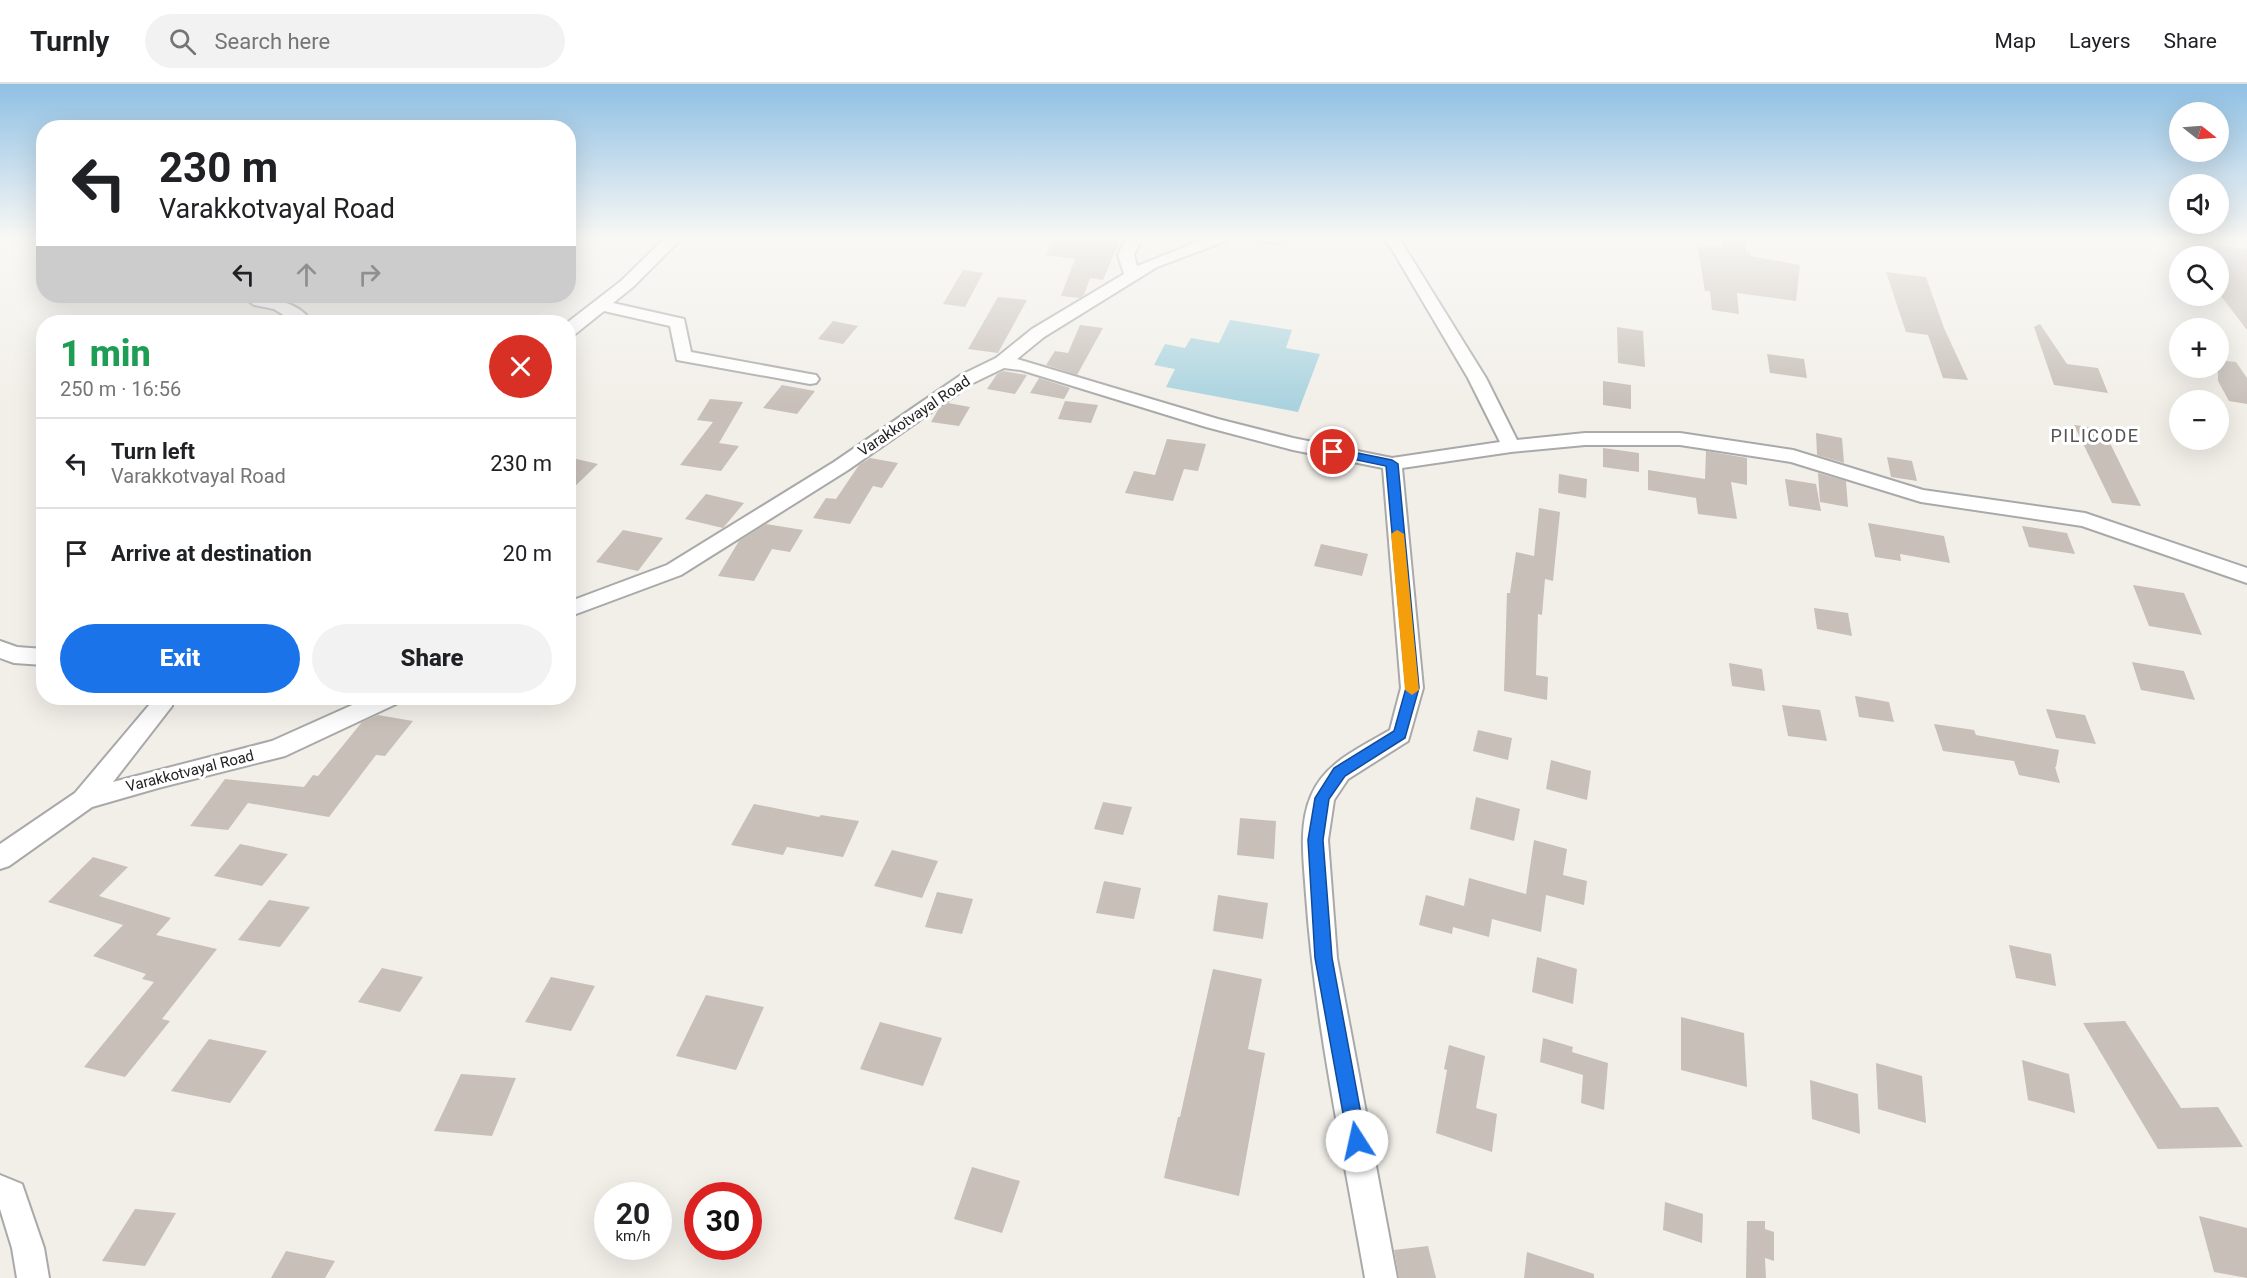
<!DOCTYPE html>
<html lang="en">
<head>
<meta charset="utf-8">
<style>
  body { margin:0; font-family:Roboto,sans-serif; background:#f2f2f2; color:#202124; height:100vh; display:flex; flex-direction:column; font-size:22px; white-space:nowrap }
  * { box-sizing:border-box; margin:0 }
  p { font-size:20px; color:#757577 }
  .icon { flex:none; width:33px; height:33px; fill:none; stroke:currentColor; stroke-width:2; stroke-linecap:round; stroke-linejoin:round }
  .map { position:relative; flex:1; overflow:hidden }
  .side { position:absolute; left:36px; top:231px; width:540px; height:390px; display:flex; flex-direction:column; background:#fff; border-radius:24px; box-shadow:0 6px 24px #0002 }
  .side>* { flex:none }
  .top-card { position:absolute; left:36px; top:36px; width:540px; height:183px; border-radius:24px; box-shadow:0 6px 24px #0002; background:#fff; color:#202124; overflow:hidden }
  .needle { width:39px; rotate:107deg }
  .tools { position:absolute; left:2169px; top:18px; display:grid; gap:12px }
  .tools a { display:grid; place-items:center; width:60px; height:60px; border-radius:50%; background:#fff; box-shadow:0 6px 24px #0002; font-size:30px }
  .speed { position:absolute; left:594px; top:1098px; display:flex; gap:12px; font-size:30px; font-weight:700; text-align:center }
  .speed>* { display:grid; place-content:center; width:78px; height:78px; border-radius:50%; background:#fff; box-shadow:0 6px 24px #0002; line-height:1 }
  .speed small { font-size:15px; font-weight:400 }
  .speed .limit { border:9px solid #d22; background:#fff; color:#111 }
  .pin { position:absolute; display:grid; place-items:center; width:51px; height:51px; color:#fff; margin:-26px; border:3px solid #fff; border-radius:50%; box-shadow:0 2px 6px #0007 }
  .me { position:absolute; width:66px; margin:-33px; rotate:350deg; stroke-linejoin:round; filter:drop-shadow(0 0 4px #0008) }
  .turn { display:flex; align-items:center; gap:21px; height:126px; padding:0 24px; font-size:27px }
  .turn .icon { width:78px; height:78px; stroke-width:2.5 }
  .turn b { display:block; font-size:42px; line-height:51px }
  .lanes { display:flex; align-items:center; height:57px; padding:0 24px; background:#0003; justify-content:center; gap:30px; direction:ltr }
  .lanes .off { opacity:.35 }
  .round { display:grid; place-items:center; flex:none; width:63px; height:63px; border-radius:32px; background:#f2f2f2 }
  .overview { display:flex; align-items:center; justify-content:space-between; height:102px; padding:0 24px }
  h1 { font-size:36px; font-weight:800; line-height:45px; color:#1e9e55 }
  .action { display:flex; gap:12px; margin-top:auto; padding:12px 24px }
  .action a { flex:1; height:69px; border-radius:36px; background:#1a73e8; color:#fff; font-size:24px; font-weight:800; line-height:69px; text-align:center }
  .action a+a { background:#f2f2f2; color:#202124 }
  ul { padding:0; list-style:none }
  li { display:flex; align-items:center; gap:18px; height:90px; padding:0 24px; border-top:2px solid #e0e0e0 }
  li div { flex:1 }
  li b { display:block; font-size:22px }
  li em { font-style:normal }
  header { display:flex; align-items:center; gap:36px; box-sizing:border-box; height:84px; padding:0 30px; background:#fff; border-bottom:2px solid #e0e0e0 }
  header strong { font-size:28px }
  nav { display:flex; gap:33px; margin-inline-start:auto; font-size:21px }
  .search { width:420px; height:54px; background:#f2f2f2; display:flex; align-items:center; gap:15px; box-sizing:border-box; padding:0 21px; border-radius:33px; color:#757577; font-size:22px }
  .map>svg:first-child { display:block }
  .water { fill:#aad3df }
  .building { fill:#c7bfb8 }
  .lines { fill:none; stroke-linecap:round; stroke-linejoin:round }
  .minor-casing { stroke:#a9a9a9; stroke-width:4 }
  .minor { fill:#fff; fill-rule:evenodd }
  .route { fill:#1a73e8; stroke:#114b97; stroke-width:1.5 }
  .slow { fill:#f59e0b }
  .labels { text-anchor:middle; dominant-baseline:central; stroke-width:6; stroke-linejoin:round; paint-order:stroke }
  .street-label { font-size:15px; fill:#222; stroke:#fff }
  .quarter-label { font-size:18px; letter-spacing:1.5px; fill:#555; stroke:#fff }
</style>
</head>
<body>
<header>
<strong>Turnly</strong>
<div class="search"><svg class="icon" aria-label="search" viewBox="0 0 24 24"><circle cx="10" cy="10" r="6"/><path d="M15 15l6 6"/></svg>Search here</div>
<nav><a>Map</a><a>Layers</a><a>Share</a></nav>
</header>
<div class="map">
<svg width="2247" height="1194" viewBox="0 0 2247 1194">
  <rect width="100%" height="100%" fill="#f2efe9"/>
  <path class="water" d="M1230 236 1292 246 1286 264 1320 270 1298 328 1166 303 1175 285 1154 281 1165 260 1185 264 1191 254 1219 259Z"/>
  <g class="building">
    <path d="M1055 154H1121L1103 196 1090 194 1084 211 1080 214 1061 212 1075 175 1046 171Z"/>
    <path d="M1722 154H1747L1746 168H1750V172L1800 181 1796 217 1737 209 1739 230 1712 226 1710 207H1705L1697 160 1721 164Z"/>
    <path d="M2211 161 2247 165V246L2218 208V172Z"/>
    <path d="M963 186 983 189 965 223 943 220Z"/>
    <path d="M1886 188 1926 193 1944 244 1968 296 1943 294 1928 251 1906 248Z"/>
    <path d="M998 213 1027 216 998 269 968 265Z"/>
    <path d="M833 237 858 242 843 260 818 255Z"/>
    <path d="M2040 240 2067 280 2098 284 2108 309 2054 301 2034 243Z"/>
    <path d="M1080 241 1103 244 1077 291 1046 281 1055 267 1068 269Z"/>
    <path d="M1617 243 1643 247 1645 283 1618 279Z"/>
    <path d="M1767 270 1804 275 1807 294 1770 289Z"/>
    <path d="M2218 276 2236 278 2247 294V320L2229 317 2218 297Z"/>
    <path d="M1003 287 1027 291 1015 310 987 305 997 290Z"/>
    <path d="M1039 294 1070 304 1064 315 1030 309Z"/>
    <path d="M1603 297 1631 301V325L1603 321Z"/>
    <path d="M782 301 815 307 797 330 763 324Z"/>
    <path d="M710 315 743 318 719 359 739 362 721 387 680 381 713 338 697 336Z"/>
    <path d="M1065 317 1098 321 1091 339 1058 335Z"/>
    <path d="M948 319 970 323 959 342 931 338 938 326Z"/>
    <path d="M2074 341 2103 345 2141 422 2112 419Z"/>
    <path d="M1816 349 1842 354 1844 379 1817 371Z"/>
    <path d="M1167 355 1206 360 1198 387 1184 385 1173 417 1125 409 1134 387 1155 391Z"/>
    <path d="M1603 364 1639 369V388L1603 383Z"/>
    <path d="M1706 367 1747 374V401L1731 398 1737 435 1698 430 1696 414 1648 406V386L1705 395Z"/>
    <path d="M568 373 598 380 568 409Z"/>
    <path d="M1887 373 1912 377 1917 397 1891 393Z"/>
    <path d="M870 374 898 379 882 404 873 402 850 440 813 434 826 414 836 415 859 381Z"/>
    <path d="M1818 389 1846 397 1848 423 1820 418Z"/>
    <path d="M1559 390 1587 395 1586 414 1558 409Z"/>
    <path d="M1785 395 1816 400 1821 427 1789 422Z"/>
    <path d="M706 410 744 419 723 444 685 435Z"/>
    <path d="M1539 424 1560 428 1553 497 1545 495 1542 531 1538 530 1536 591 1548 593 1547 616 1504 607 1507 509H1510L1516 468 1534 472Z"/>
    <path d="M1868 439 1944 452 1950 479 1900 470 1901 477 1875 473Z"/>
    <path d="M766 440 803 446 790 468 772 465 754 497 718 492 739 457Z"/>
    <path d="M2022 442 2067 449 2075 470 2029 463Z"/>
    <path d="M623 446 663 454 638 487 596 478Z"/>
    <path d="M1321 460 1368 470 1362 492 1314 482Z"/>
    <path d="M2133 501 2184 509 2202 551 2149 542Z"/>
    <path d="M1814 524 1848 529 1852 552 1817 545Z"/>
    <path d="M2132 578 2184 587 2195 616 2141 606Z"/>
    <path d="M1729 579 1762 585 1765 607 1732 602Z"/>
    <path d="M1855 612 1889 618 1894 638 1859 633Z"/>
    <path d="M1782 621 1820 626 1827 657 1788 652Z"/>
    <path d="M2046 625 2085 631 2096 660 2056 654Z"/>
    <path d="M378 631 413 637 385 672 376 671 329 733 248 719 228 746 190 742 225 695 304 703 313 691 318 692 362 638Z"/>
    <path d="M1934 640 1974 646 1976 651 2059 666 2056 683H2055L2060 699 2019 691 2014 677 1943 667Z"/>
    <path d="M1478 646 1512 654 1508 676 1473 667Z"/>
    <path d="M1551 676 1591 687 1587 716 1546 705Z"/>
    <path d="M1476 713 1520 725 1514 757 1470 745Z"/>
    <path d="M1103 718 1132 723 1123 751 1094 745Z"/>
    <path d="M754 720 819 733 821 731 859 737 843 773 787 763 783 771 731 761Z"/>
    <path d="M1240 734 1276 737 1274 775 1237 771Z"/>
    <path d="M1534 756 1567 765 1563 791 1587 797 1584 821 1546 811 1541 848 1492 835 1489 853 1453 843 1452 850 1419 841 1426 811 1464 822 1469 794 1526 810Z"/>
    <path d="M240 760 288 770 262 802 214 792Z"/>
    <path d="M892 766 938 777 922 814 874 802Z"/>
    <path d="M93 773 128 783 99 812 171 834 156 851 217 865 162 935 170 937 125 993 84 983 154 898 142 895 146 890 93 872 123 841 48 818Z"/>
    <path d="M1104 797 1141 804 1134 835 1096 829Z"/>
    <path d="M937 808 973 815 962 850 925 843Z"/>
    <path d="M1218 811 1268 819 1263 855 1213 847Z"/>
    <path d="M269 816 310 823 280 863 238 856Z"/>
    <path d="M2009 861 2051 870 2056 902 2016 894Z"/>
    <path d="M1537 873 1577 885 1573 920 1532 908Z"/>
    <path d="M382 884 423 893 400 928 358 918Z"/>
    <path d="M1213 885 1262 895 1248 965 1265 969 1239 1112 1164 1094 1178 1033H1180Z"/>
    <path d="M551 893 595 902 571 947 525 938Z"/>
    <path d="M706 911 764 923 736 986 676 972Z"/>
    <path d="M1681 933 1744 949 1747 1003 1681 986Z"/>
    <path d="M2125 937 2181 1024 2218 1023 2243 1063 2158 1065 2083 939Z"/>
    <path d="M880 938 942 954 923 1002 860 985Z"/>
    <path d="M1543 954 1573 963 1572 968 1608 979 1604 1026 1581 1019 1583 991 1540 978Z"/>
    <path d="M209 955 267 967 230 1019 171 1007Z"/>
    <path d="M1449 961 1485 972 1476 1024 1497 1030 1492 1068 1436 1049 1447 986 1444 985Z"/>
    <path d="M2022 976 2069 990 2075 1029 2028 1016Z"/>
    <path d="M1876 979 1922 992 1926 1039 1878 1025Z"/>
    <path d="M461 990 516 994 492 1052 434 1047Z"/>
    <path d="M1810 996 1858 1010 1860 1050 1812 1035Z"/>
    <path d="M972 1083 1020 1097 1002 1149 954 1135Z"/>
    <path d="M1665 1118 1703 1130 1702 1159 1663 1146Z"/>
    <path d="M135 1125 176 1129 145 1182 102 1177Z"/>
    <path d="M2199 1132 2247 1144V1194L2214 1188Z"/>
    <path d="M1747 1137H1765V1145L1774 1148V1177L1765 1174 1766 1194H1746Z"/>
    <path d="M1428 1162 1436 1194H1399L1394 1166Z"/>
    <path d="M286 1167 335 1177 325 1194H271Z"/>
    <path d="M1527 1168 1594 1190V1194H1524Z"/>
  </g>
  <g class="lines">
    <defs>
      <g id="minor">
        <path d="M665 154H682L633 203 613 219 684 235 691 268 810 290 816 291 819 295 816 299 810 300 677 276 670 242 604 227 574 251 568 252V238L621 197Z"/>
        <path d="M1126 154H1142L1134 171 1137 182 1207 154H1229L1226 157 1157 183 1044 253 1017 275 1218 335 1293 354 1392 374 1500 358 1468 294 1390 162 1382 154H1399L1486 294 1517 356 1585 349H1680L1793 366 1923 406 2085 429 2247 484V499L2082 442 1921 418 1791 378 1680 361H1585L1511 368 1402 384 1423 604 1408 657 1348 695 1334 716 1328 756 1337 874 1397 1194H1365C1343 1067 1315 940 1306 811 1304 779 1298 742 1311 712 1325 678 1360 664 1390 646L1401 604 1383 384 1293 366 1206 343 1021 286 1004 284 973 299 848 386 681 491 568 533V518L667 481 834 378 961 291 996 274 1032 245 1124 190 1118 171Z"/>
        <path d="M1261 154H1287L1279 159 1264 157Z"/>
        <path d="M242 212C261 210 302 218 311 238H295L274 225 254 221Z"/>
        <path d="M0 557 17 563 44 565V581L14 579 0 574Z"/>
        <path d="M150 614H172V622L113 698 272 657 368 614H399L396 620 285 672 158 704 92 723 9 782 0 785V760L75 709 150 620Z"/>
        <path d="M0 1091 22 1100 44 1164 49 1194H17L12 1164 0 1125Z"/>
      </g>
    </defs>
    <use href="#minor" class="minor-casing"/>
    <use href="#minor" class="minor"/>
  </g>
  <linearGradient id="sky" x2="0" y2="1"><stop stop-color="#8fc0e4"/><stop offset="0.48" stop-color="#f9f8f5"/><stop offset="1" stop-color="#f9f8f5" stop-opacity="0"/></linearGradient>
  <rect width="2247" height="321" fill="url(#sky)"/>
  <path class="route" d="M1333 364 1392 376 1398 380 1419 604 1405 654 1345 692 1329 715 1323 756 1332 874 1366 1057 1363 1063 1357 1066 1350 1063 1348 1057 1315 874 1308 756 1315 714 1334 684 1394 647 1406 604 1386 382 1329 370 1327 368Z"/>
  <path class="slow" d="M1397 446 1404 450 1419 606 1412 611 1405 606 1391 450Z"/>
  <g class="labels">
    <g class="street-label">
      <text transform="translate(914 332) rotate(-34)">Varakkotvayal Road</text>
      <text transform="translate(190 687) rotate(-14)">Varakkotvayal Road</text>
    </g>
    <g class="quarter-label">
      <text x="2095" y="351">PILICODE</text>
    </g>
  </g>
</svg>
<div class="tools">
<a><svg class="needle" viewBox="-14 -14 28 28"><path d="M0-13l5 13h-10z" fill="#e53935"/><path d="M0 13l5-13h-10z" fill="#757577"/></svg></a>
<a><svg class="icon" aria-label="sound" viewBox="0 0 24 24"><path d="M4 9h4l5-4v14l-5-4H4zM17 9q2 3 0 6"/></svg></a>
<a><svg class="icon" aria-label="search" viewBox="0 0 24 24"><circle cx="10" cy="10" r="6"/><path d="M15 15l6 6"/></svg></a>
<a>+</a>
<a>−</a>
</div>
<div class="speed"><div>20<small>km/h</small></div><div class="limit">30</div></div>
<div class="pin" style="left:1333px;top:368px;background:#d93025"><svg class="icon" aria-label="arrive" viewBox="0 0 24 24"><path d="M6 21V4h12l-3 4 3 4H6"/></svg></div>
<svg class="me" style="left:1357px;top:1057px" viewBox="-20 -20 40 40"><circle r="19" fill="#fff"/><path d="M0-13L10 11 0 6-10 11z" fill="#1a73e8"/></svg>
<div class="top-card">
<div class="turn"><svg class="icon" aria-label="left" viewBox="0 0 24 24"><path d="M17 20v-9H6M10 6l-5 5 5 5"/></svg><div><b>230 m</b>Varakkotvayal Road</div></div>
<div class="lanes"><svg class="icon" aria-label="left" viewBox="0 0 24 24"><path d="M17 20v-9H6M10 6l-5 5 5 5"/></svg><svg class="icon off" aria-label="ahead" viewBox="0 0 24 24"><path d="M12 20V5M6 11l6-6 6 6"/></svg><svg class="icon off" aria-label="right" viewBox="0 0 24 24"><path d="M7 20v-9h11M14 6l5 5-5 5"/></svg></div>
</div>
<section class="side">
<div class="overview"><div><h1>1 min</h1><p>250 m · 16:56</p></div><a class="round" style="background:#d93025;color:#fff"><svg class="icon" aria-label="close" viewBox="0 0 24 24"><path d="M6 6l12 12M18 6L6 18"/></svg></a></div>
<ul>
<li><svg class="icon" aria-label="left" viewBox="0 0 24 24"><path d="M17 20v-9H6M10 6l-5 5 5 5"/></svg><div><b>Turn left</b><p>Varakkotvayal Road</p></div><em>230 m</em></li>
<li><svg class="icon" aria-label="arrive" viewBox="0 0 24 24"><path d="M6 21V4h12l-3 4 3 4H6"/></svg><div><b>Arrive at destination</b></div><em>20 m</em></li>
</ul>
<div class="action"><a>Exit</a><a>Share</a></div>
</section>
</div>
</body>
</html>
